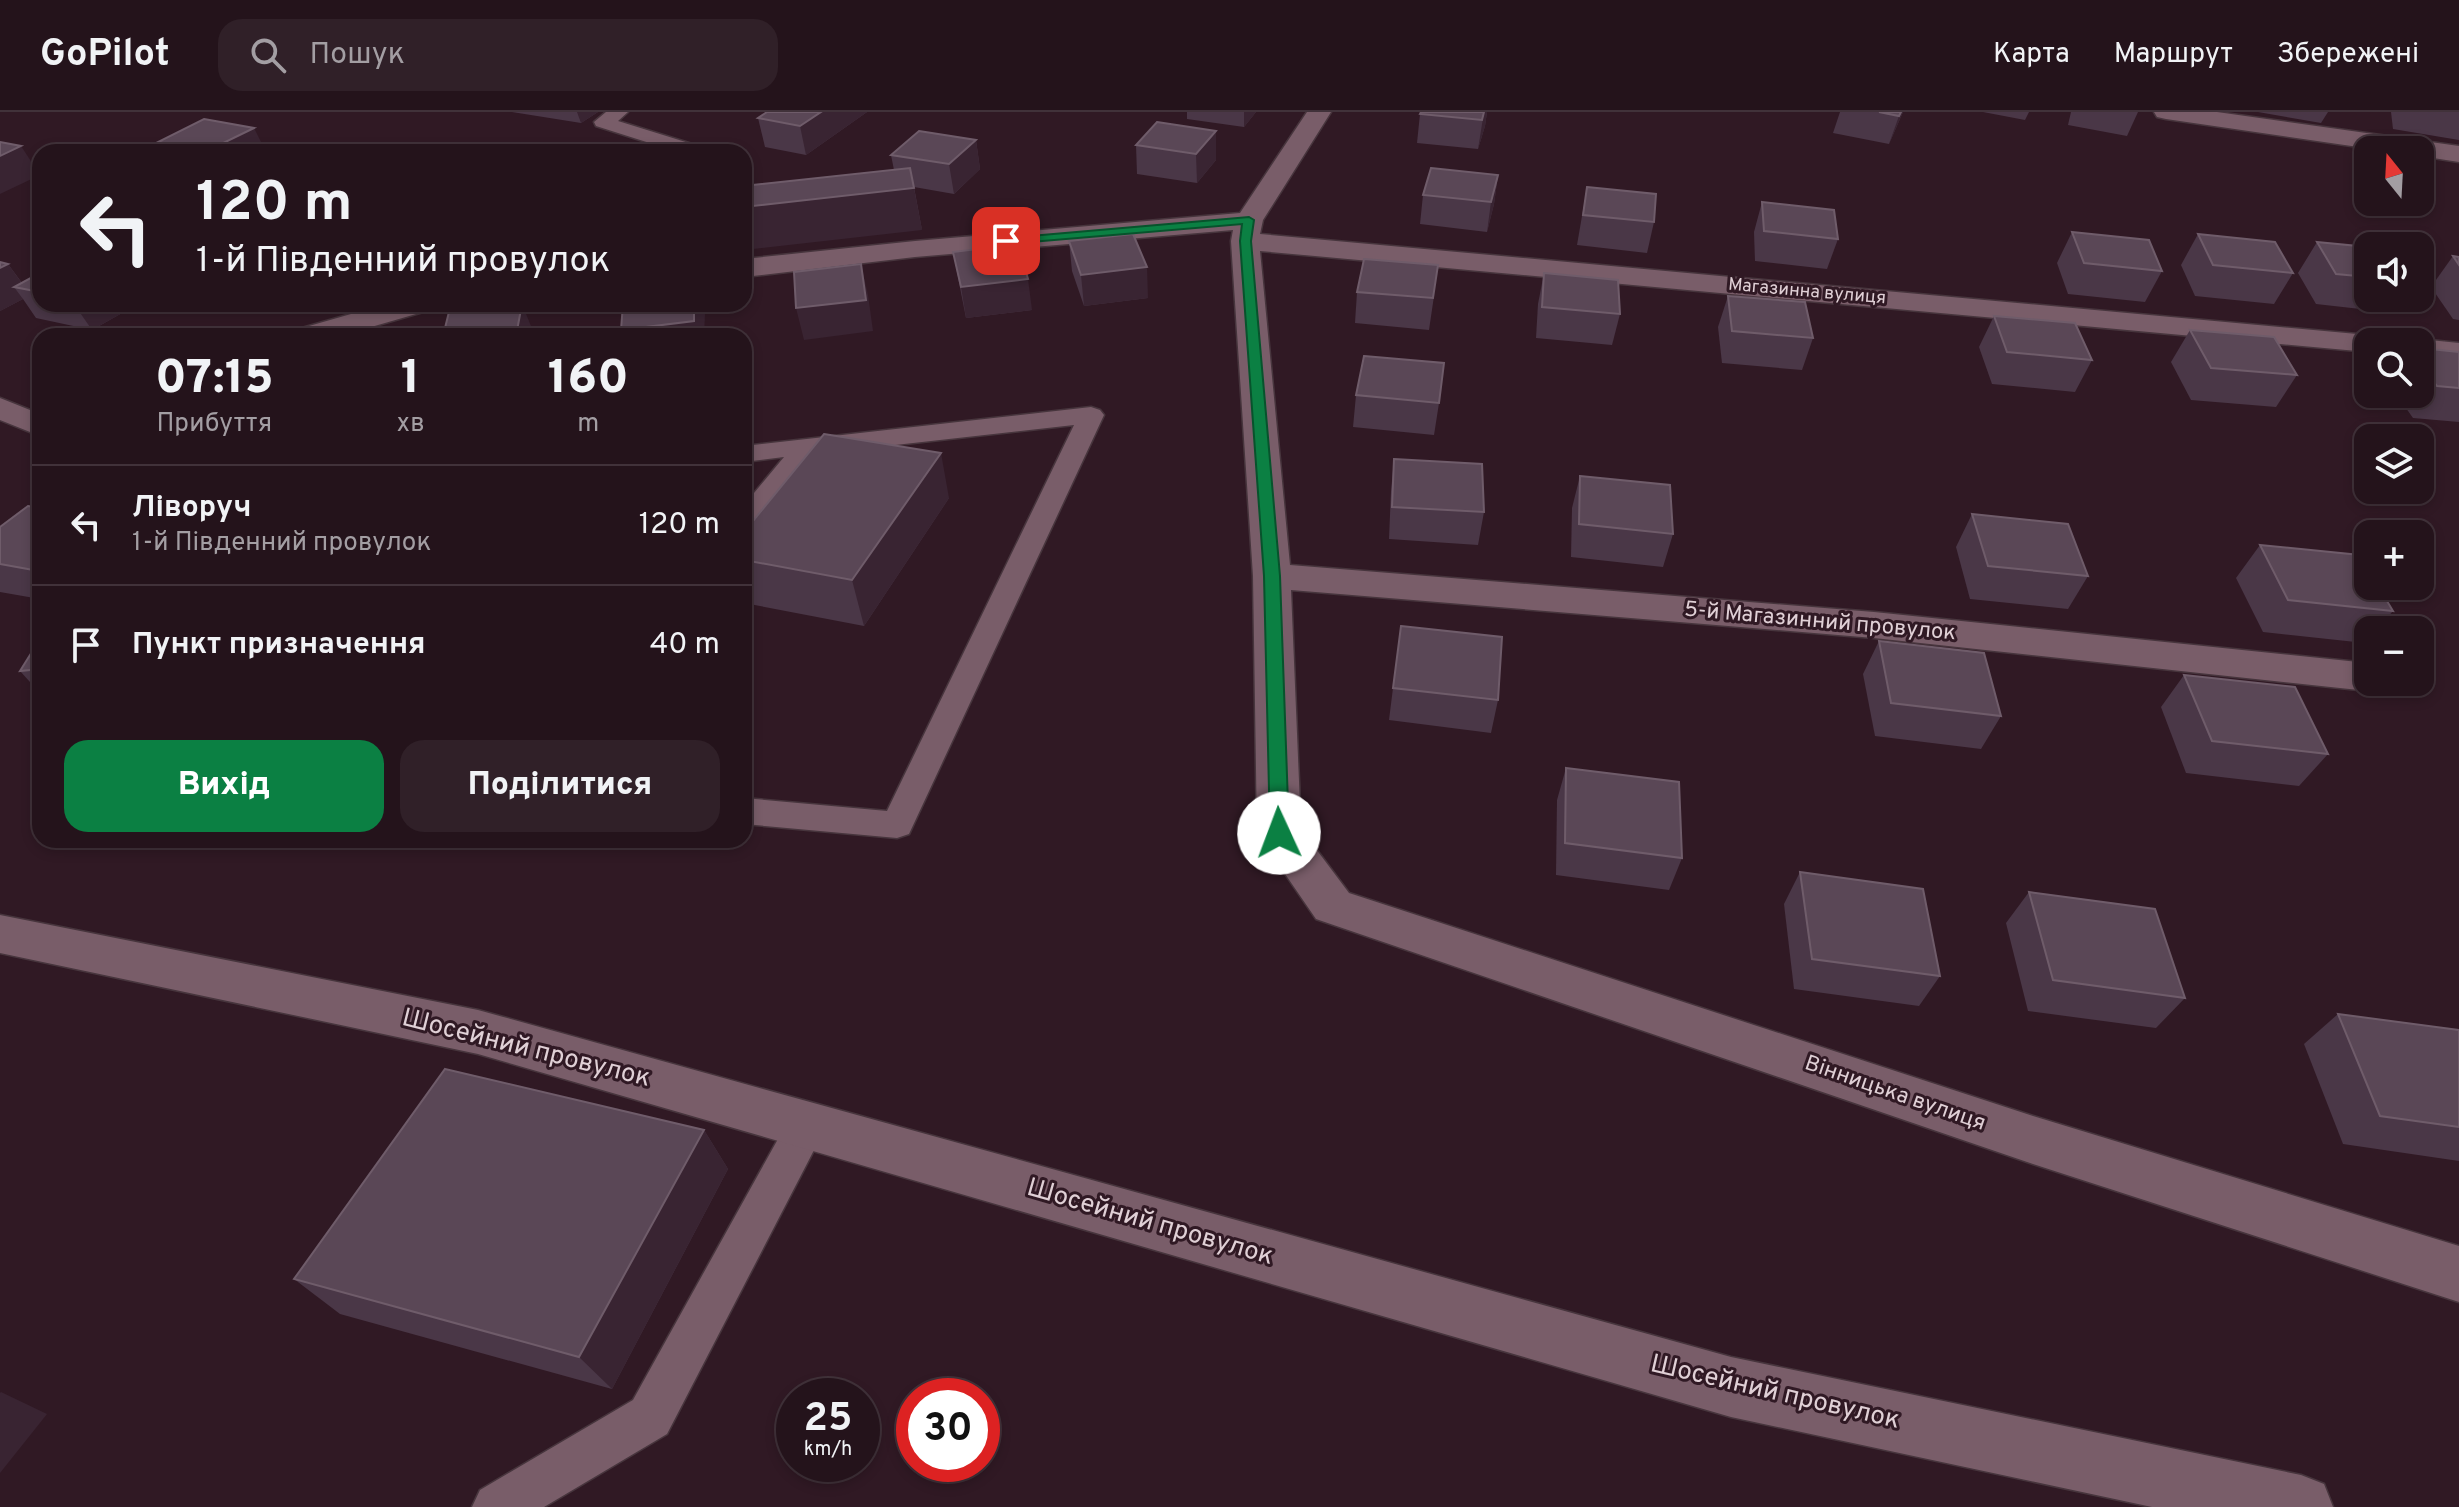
<!DOCTYPE html>
<html lang="uk">
<head>
<meta charset="utf-8">
<style>
  body { margin:0; font-family:Overpass,sans-serif; background:#302028; color:#f1f3f6; height:100vh; display:flex; flex-direction:column; font-size:30px; white-space:nowrap }
  * { box-sizing:border-box; margin:0 }
  p { font-size:26px; color:#a39ea3 }
  .icon { flex:none; width:44px; height:44px; fill:none; stroke:currentColor; stroke-width:2; stroke-linecap:round; stroke-linejoin:round }
  .map { position:relative; flex:1; overflow:hidden }
  .panel { position:absolute; left:32px; top:216px; width:720px; height:520px; display:flex; flex-direction:column; background:#24131b; border-radius:24px; box-shadow:0 4px 12px #0003,0 0 0 2px #41323a }
  .panel>* { flex:none }
  .banner { position:absolute; left:32px; top:32px; width:720px; height:168px; border-radius:24px; box-shadow:0 4px 12px #0003,0 0 0 2px #41323a; background:#24131b; color:#f1f3f6; overflow:hidden }
  .needle { width:52px; rotate:342deg }
  .fabs { position:absolute; left:2354px; top:24px; display:grid; gap:16px }
  .fabs a { display:grid; place-items:center; width:80px; height:80px; border-radius:16px; background:#24131b; box-shadow:0 4px 12px #0003,0 0 0 2px #41323a; font-size:40px }
  .speed { position:absolute; left:776px; top:1266px; display:flex; gap:16px; font-size:40px; font-weight:700; text-align:center }
  .speed>* { display:grid; place-content:center; width:104px; height:104px; border-radius:50%; background:#24131b; box-shadow:0 4px 12px #0003,0 0 0 2px #41323a; line-height:1 }
  .speed small { font-size:20px; font-weight:400 }
  .speed .limit { border:12px solid #d22; background:#fff; color:#111 }
  .pin { position:absolute; display:grid; place-items:center; width:68px; height:68px; color:#fff; margin:-34px; border-radius:16px; box-shadow:0 4px 12px #0006 }
  .me { position:absolute; width:88px; margin:-44px; rotate:358deg; stroke-linejoin:round; filter:drop-shadow(0 0 6px #0008) }
  .turn { display:flex; align-items:center; gap:28px; height:168px; padding:0 32px; font-size:36px }
  .turn .icon { width:104px; height:104px; stroke-width:2.5 }
  .turn b { display:block; font-size:56px; line-height:68px }
  .eta { display:flex; justify-content:space-evenly; align-items:center; height:136px; text-align:center }
  .eta b { font-size:48px; font-weight:800; line-height:56px }
  .button { display:flex; gap:16px; margin-top:auto; padding:16px 32px }
  .button a { flex:1; height:92px; border-radius:24px; background:#0b8043; color:#fff; font-size:32px; font-weight:800; line-height:92px; text-align:center }
  .button a+a { background:#302028; color:#f1f3f6 }
  ul { padding:0; list-style:none }
  li { display:flex; align-items:center; gap:24px; height:120px; padding:0 32px; border-top:2px solid #41323a }
  li div { flex:1 }
  li b { display:block; font-size:30px }
  li em { font-style:normal }
  header { display:flex; align-items:center; gap:48px; box-sizing:border-box; height:112px; padding:0 40px; background:#24131b; border-bottom:2px solid #41323a }
  header strong { font-size:38px }
  nav { display:flex; gap:44px; margin-inline-start:auto; font-size:28px }
  .search { width:560px; height:72px; background:#302028; display:flex; align-items:center; gap:20px; box-sizing:border-box; padding:0 28px; border-radius:24px; color:#a39ea3; font-size:30px }
  .map>svg:first-child { display:block }
  .lines { fill:none; stroke-linecap:round; stroke-linejoin:round }
  .lane-casing { stroke:#47353d; stroke-width:3 }
  .street-casing { stroke:#47353d; stroke-width:3 }
  .lane { fill:#795d69; fill-rule:evenodd }
  .street { fill:#795d69; fill-rule:evenodd }
  .wall { fill:#4a3747 }
  .shaded-wall { fill:#392432 }
  .building { fill:#5a4756; stroke:#6f5c6a; stroke-width:2 }
  .route { fill:#0b8043; stroke:#07532c; stroke-width:2 }
  .labels { text-anchor:middle; dominant-baseline:central; stroke-width:6; stroke-linejoin:round; paint-order:stroke }
  .far-street-label { font-size:18px; fill:#e0d0d6; stroke:#301924 }
  .street-label { font-size:22px; fill:#e0d0d6; stroke:#301924 }
  .near-street-label { font-size:26px; fill:#e0d0d6; stroke:#301924 }
</style>
</head>
<body>
<header>
<strong>GoPilot</strong>
<div class="search"><svg class="icon" aria-label="search" viewBox="0 0 24 24"><circle cx="10" cy="10" r="6"/><path d="M15 15l6 6"/></svg>Пошук</div>
<nav><a>Карта</a><a>Маршрут</a><a>Збережені</a></nav>
</header>
<div class="map">
<svg width="2459" height="1395" viewBox="0 0 2459 1395">
  <rect width="100%" height="100%" fill="#301924"/>
  <g class="lines">
    <defs>
      <g id="lane">
        <path d="M606 0H628L618 9 705 36 708 40H678L596 14 594 10Z"/>
        <path d="M1091 295 1100 298 1104 303 909 722 897 726 744 712V686L887 699 1074 313 815 342 754 417 744 420V393L784 345 744 350V334Z"/>
        <path d="M807 994 821 1000 827 1013 667 1322 544 1395H472L480 1378 633 1288 793 1000Z"/>
      </g>
      <g id="street">
        <path d="M1307 0H1331L1263 108 1260 122 2379 224 2383 230H2368V240L1260 139 1290 453 1874 500 2368 551V570H2385L2382 575 2368 579 1874 526 1291 478 1301 717 1349 781 2033 1004 2459 1134V1190L2033 1052 1316 807 1257 721 1253 464 1231 129 1233 118 915 145 744 165V147L915 129 1240 101Z"/>
        <path d="M2154 0H2217L2459 34V50L2420 44V38H2379L2166 7 2157 5Z"/>
        <path d="M386 192H434L430 198 340 224H291L295 218Z"/>
        <path d="M2420 227 2459 231V249L2420 245V230H2409Z"/>
        <path d="M0 286 40 302V324L0 308Z"/>
        <path d="M0 803 478 898 1731 1245 2301 1363 2324 1372 2333 1395H2152L1731 1305 478 942 0 841Z"/>
      </g>
    </defs>
    <use href="#lane" class="lane-casing"/>
    <use href="#street" class="street-casing"/>
    <use href="#lane" class="lane"/>
    <use href="#street" class="street"/>
  </g>
  <g class="wall">
    <path d="M512 0H598L581 11Z"/>
    <path d="M767 0H867L806 43 765 35 758 6Z"/>
    <path d="M1187 0H1256L1244 15 1187 7Z"/>
    <path d="M1487 0 1485 14 1478 37 1417 31 1420 2Z"/>
    <path d="M1840 0H1903L1889 32 1833 21Z"/>
    <path d="M1983 0H2029L2025 8Z"/>
    <path d="M2071 0H2138L2127 24 2068 13Z"/>
    <path d="M2258 0H2328L2321 11Z"/>
    <path d="M2391 0H2459V28L2393 17Z"/>
    <path d="M1216 19V48L1197 71 1137 62 1136 33Z"/>
    <path d="M976 28 980 57 954 82 914 75 922 118 894 58 891 43Z"/>
    <path d="M158 30 266 40H164Z"/>
    <path d="M1498 63 1494 92 1487 120 1420 112 1423 83Z"/>
    <path d="M1587 75 1654 110 1647 141 1577 133Z"/>
    <path d="M1762 90 1838 127 1827 157 1755 149 1754 120Z"/>
    <path d="M2072 120 2162 159 2145 190 2068 182 2057 151Z"/>
    <path d="M2198 122 2293 161 2274 192 2195 184 2181 153Z"/>
    <path d="M1069 129 1148 186 1084 194 1072 159Z"/>
    <path d="M2317 130 2368 135V186H2406L2396 201 2316 192 2298 161Z"/>
    <path d="M953 140 1032 198 966 206Z"/>
    <path d="M2453 144 2459 145V208L2453 207 2431 175Z"/>
    <path d="M0 150 8 152 22 171 40 161V192H138L92 218 36 206 23 187 0 199Z"/>
    <path d="M1544 161 1620 202 1612 233 1536 226 1538 192Z"/>
    <path d="M1357 180 1434 184 1429 218 1355 211Z"/>
    <path d="M1728 184 1813 226 1802 258 1722 251 1718 215Z"/>
    <path d="M1994 204 2092 248 2075 280 1992 272 1979 235Z"/>
    <path d="M2190 218 2297 263 2276 295 2191 288 2171 250Z"/>
    <path d="M2420 236 2459 240V310L2413 306 2396 282H2420Z"/>
    <path d="M1356 283 1439 291 1434 323 1353 315Z"/>
    <path d="M1394 347 1484 400 1478 433 1389 427 1391 379Z"/>
    <path d="M1580 364 1673 422 1663 455 1571 445 1572 396Z"/>
    <path d="M949 386 864 514 744 491V420Z"/>
    <path d="M40 396V487L0 480V415Z"/>
    <path d="M1972 402 2088 464 2068 497 1970 487 1956 435Z"/>
    <path d="M2260 433 2393 499 2376 518H2368V528L2365 531 2263 520 2236 466Z"/>
    <path d="M40 527V581L20 559Z"/>
    <path d="M1879 529 2001 604 1981 637 1875 624 1863 562Z"/>
    <path d="M2184 563 2328 642 2299 674 2186 661 2161 595Z"/>
    <path d="M1393 576 1498 588 1491 621 1389 608Z"/>
    <path d="M1566 656 1682 746 1669 778 1556 763 1557 688Z"/>
    <path d="M1800 760 1940 864 1919 894 1794 877 1784 792Z"/>
    <path d="M2029 780 2185 886 2156 916 2028 899 2006 811Z"/>
    <path d="M2338 902 2459 918V1049L2343 1032 2304 932Z"/>
    <path d="M704 1018 728 1057 612 1277 340 1202 294 1167Z"/>
  </g>
  <g class="shaded-wall">
    <path d="M577 0H598L581 11Z"/>
    <path d="M821 0H867L806 43 800 14Z"/>
    <path d="M1244 0H1256L1244 15Z"/>
    <path d="M1484 0H1487L1485 14 1478 37Z"/>
    <path d="M1901 0H1903L1889 32 1899 4Z"/>
    <path d="M254 16 266 40 207 39Z"/>
    <path d="M1216 19V48L1197 71 1196 42Z"/>
    <path d="M976 28 980 57 954 82 949 52Z"/>
    <path d="M21 34 40 63 0 82V44Z"/>
    <path d="M1498 63 1494 92 1487 120 1491 90Z"/>
    <path d="M914 76 922 118 744 138V95Z"/>
    <path d="M8 152 26 177 14 175 23 187 0 199V156Z"/>
    <path d="M861 152 868 183 873 219 804 228 796 196Z"/>
    <path d="M1147 155 1148 186 1084 194 1081 163Z"/>
    <path d="M1028 167 1032 198 966 206 961 175Z"/>
    <path d="M74 192H138L92 218Z"/>
    <path d="M522 192 535 224H516Z"/>
    <path d="M694 192H702L705 202 704 224H623L621 218Z"/>
    <path d="M941 341 949 386 864 514 852 468Z"/>
    <path d="M704 1018 728 1057 612 1277 579 1245Z"/>
    <path d="M1 1280 47 1302 0 1361V1281Z"/>
  </g>
  <g class="building">
    <path d="M767 0H821L800 14 758 6Z"/>
    <path d="M1421 0H1484L1482 8 1420 2Z"/>
    <path d="M1879 0H1901L1899 4Z"/>
    <path d="M204 7 254 16 207 39 158 30Z"/>
    <path d="M1157 10 1216 19 1196 42 1136 33Z"/>
    <path d="M919 19 976 28 949 52 891 43Z"/>
    <path d="M0 30 21 34 0 44Z"/>
    <path d="M910 56 914 76 744 95V74Z"/>
    <path d="M1431 56 1498 63 1491 90 1423 83Z"/>
    <path d="M1587 75 1656 82 1654 110 1583 103Z"/>
    <path d="M1762 90 1834 98 1838 127 1764 119Z"/>
    <path d="M2072 120 2149 128 2162 159 2084 151Z"/>
    <path d="M1133 122 1147 155 1081 163 1069 129Z"/>
    <path d="M2198 122 2275 130 2293 161 2213 153Z"/>
    <path d="M2317 130 2368 135V165L2336 162Z"/>
    <path d="M1018 132 1028 167 961 175 953 140Z"/>
    <path d="M2453 144 2459 145V153Z"/>
    <path d="M1364 147 1438 153 1433 186 1357 180Z"/>
    <path d="M0 150 8 152 0 156Z"/>
    <path d="M861 152 866 188 796 196 794 160Z"/>
    <path d="M40 161V180L14 175Z"/>
    <path d="M1544 161 1618 168 1620 202 1542 195Z"/>
    <path d="M1728 184 1805 190 1813 226 1732 219Z"/>
    <path d="M522 192 516 224H443L449 200Z"/>
    <path d="M623 192H694V209L621 218Z"/>
    <path d="M1994 204 2075 211 2092 248 2007 240Z"/>
    <path d="M2190 218 2274 225 2297 263 2211 256Z"/>
    <path d="M2420 236 2459 240V276L2437 274 2420 251Z"/>
    <path d="M1364 244 1444 251 1439 291 1356 283Z"/>
    <path d="M824 322 941 341 852 468 744 448V420Z"/>
    <path d="M1394 347 1482 352 1484 400 1392 395Z"/>
    <path d="M1580 364 1670 373 1673 422 1579 412Z"/>
    <path d="M28 394 40 396 39 459 0 452V415Z"/>
    <path d="M1972 402 2068 412 2088 464 1988 454Z"/>
    <path d="M2260 433 2360 443 2368 457V474H2378L2393 499 2288 488Z"/>
    <path d="M1401 514 1502 525 1498 588 1393 576Z"/>
    <path d="M40 527V557L20 559Z"/>
    <path d="M1879 529 1984 541 2001 604 1891 591Z"/>
    <path d="M2184 563 2295 575 2328 642 2212 629Z"/>
    <path d="M1566 656 1679 670 1682 746 1565 731Z"/>
    <path d="M1800 760 1923 777 1940 864 1812 847Z"/>
    <path d="M2029 780 2155 797 2185 886 2053 868Z"/>
    <path d="M2338 902 2459 918V1015L2380 1004Z"/>
    <path d="M445 957 704 1018 579 1245 294 1167Z"/>
  </g>
  <path class="route" d="M1249 105 1254 108 1251 129 1280 464 1289 721 1279 728 1270 721 1264 464 1240 129 1242 112 1006 132 1000 129 1006 126Z"/>
  <g class="labels">
    <g class="far-street-label">
      <text transform="translate(1807 180) rotate(5)">Магазинна вулиця</text>
    </g>
    <g class="street-label">
      <text transform="translate(1820 510) rotate(5)">5-й Магазинний провулок</text>
      <text transform="translate(1895 982) rotate(19)">Вінницька вулиця</text>
    </g>
    <g class="near-street-label">
      <text transform="translate(526 937) rotate(14)">Шосейний провулок</text>
      <text transform="translate(1150 1111) rotate(16)">Шосейний провулок</text>
      <text transform="translate(1775 1281) rotate(13)">Шосейний провулок</text>
    </g>
  </g>
</svg>
<div class="fabs">
<a><svg class="needle" viewBox="-14 -14 28 28"><path d="M0-13l5 13h-10z" fill="#e53935"/><path d="M0 13l5-13h-10z" fill="#a39ea3"/></svg></a>
<a><svg class="icon" aria-label="sound" viewBox="0 0 24 24"><path d="M4 9h4l5-4v14l-5-4H4zM17 9q2 3 0 6"/></svg></a>
<a><svg class="icon" aria-label="search" viewBox="0 0 24 24"><circle cx="10" cy="10" r="6"/><path d="M15 15l6 6"/></svg></a>
<a><svg class="icon" aria-label="layers" viewBox="0 0 24 24"><path d="M12 4l9 5-9 5-9-5zM3 14l9 5 9-5"/></svg></a>
<a>+</a>
<a>−</a>
</div>
<div class="speed"><div>25<small>km/h</small></div><div class="limit">30</div></div>
<div class="pin" style="left:1006px;top:129px;background:#d93025"><svg class="icon" aria-label="arrive" viewBox="0 0 24 24"><path d="M6 21V4h12l-3 4 3 4H6"/></svg></div>
<svg class="me" style="left:1279px;top:721px" viewBox="-20 -20 40 40"><circle r="19" fill="#fff"/><path d="M0-13L10 11 0 6-10 11z" fill="#0b8043"/></svg>
<div class="banner">
<div class="turn"><svg class="icon" aria-label="left" viewBox="0 0 24 24"><path d="M17 20v-9H6M10 6l-5 5 5 5"/></svg><div><b>120 m</b>1-й Південний провулок</div></div>
</div>
<section class="panel">
<div class="eta">
<div><b>07:15</b><p>Прибуття</p></div>
<div><b>1</b><p>хв</p></div>
<div><b>160</b><p>m</p></div>
</div>
<ul>
<li><svg class="icon" aria-label="left" viewBox="0 0 24 24"><path d="M17 20v-9H6M10 6l-5 5 5 5"/></svg><div><b>Ліворуч</b><p>1-й Південний провулок</p></div><em>120 m</em></li>
<li><svg class="icon" aria-label="arrive" viewBox="0 0 24 24"><path d="M6 21V4h12l-3 4 3 4H6"/></svg><div><b>Пункт призначення</b></div><em>40 m</em></li>
</ul>
<div class="button"><a>Вихід</a><a>Поділитися</a></div>
</section>
</div>
</body>
</html>
